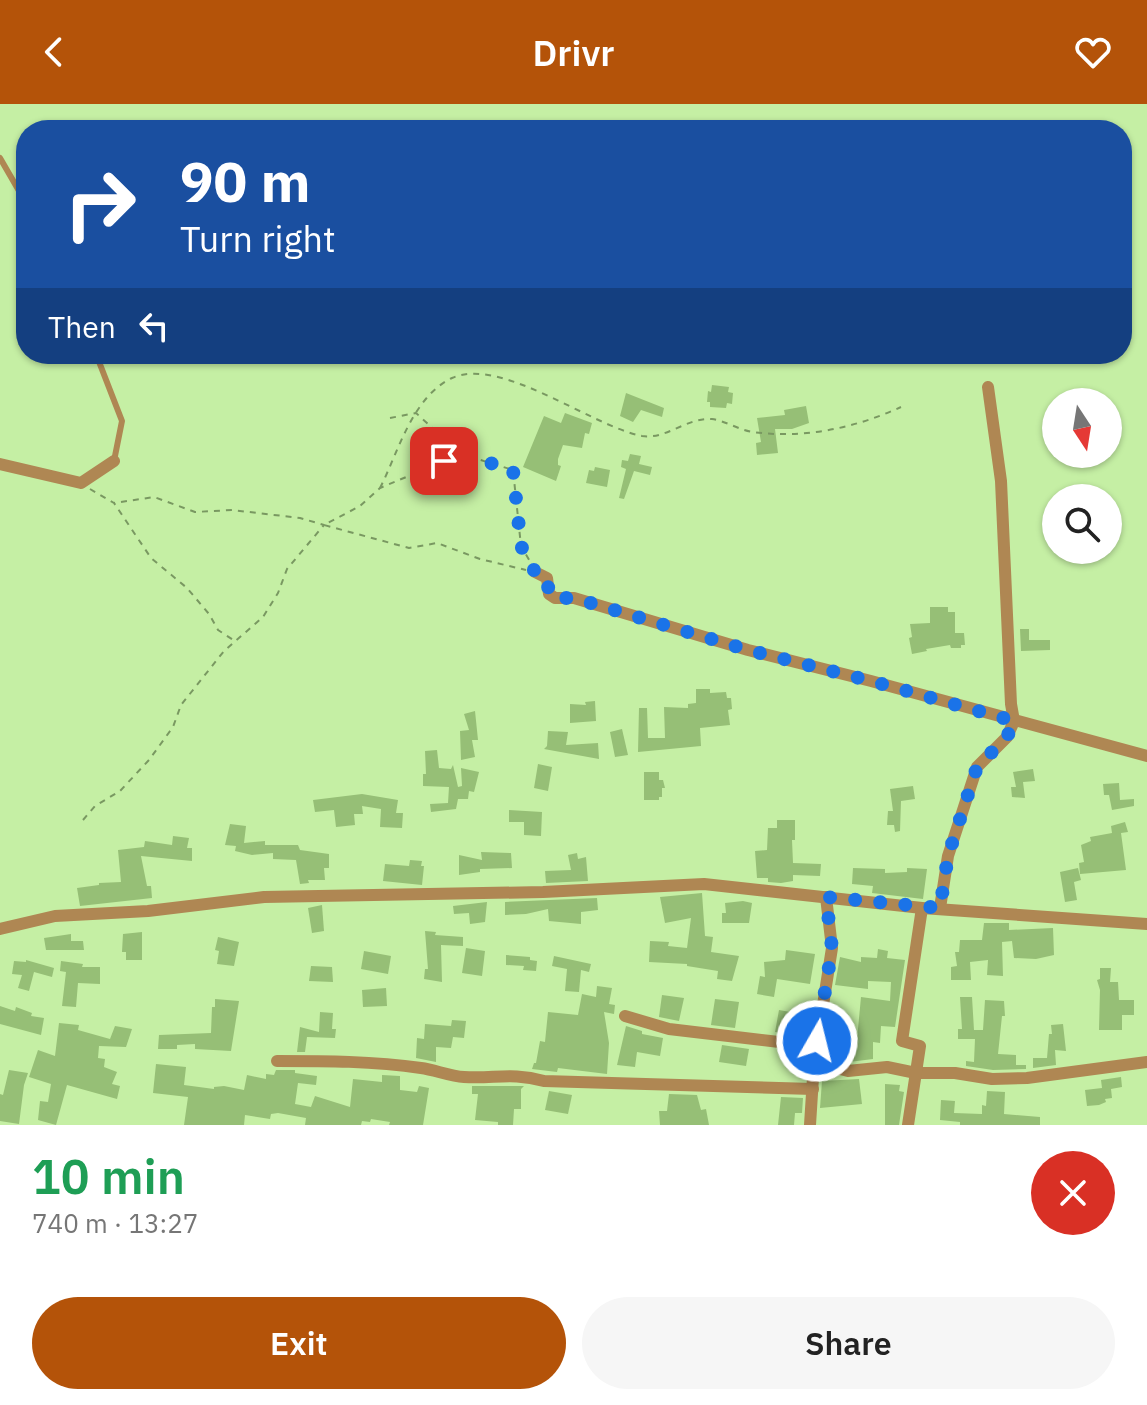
<!DOCTYPE html>
<html lang="en">
<head>
<meta charset="utf-8">
<style>
  body { margin:0; font-family:"IBM Plex Sans",sans-serif; background:#f6f6f6; color:#222; height:100vh; display:flex; flex-direction:column; font-size:30px; white-space:nowrap }
  * { box-sizing:border-box; margin:0 }
  p { font-size:26px; color:#767676 }
  .icon { flex:none; width:44px; height:44px; fill:none; stroke:currentColor; stroke-width:2; stroke-linecap:round; stroke-linejoin:round }
  .map { position:relative; height:1021px; overflow:hidden }
  .details { display:flex; flex-direction:column; background:#fff; flex:1 }
  .details>* { flex:none }
  .guide { position:absolute; left:16px; top:16px; width:1116px; height:244px; border-radius:32px; box-shadow:0 2px 6px #0004; background:#1a4fa0; color:#fff; overflow:hidden }
  .needle { width:52px; rotate:168deg }
  .controls { position:absolute; left:1042px; top:284px; display:grid; gap:16px }
  .controls a { display:grid; place-items:center; width:80px; height:80px; border-radius:50%; background:#fff; box-shadow:0 2px 6px #0004; font-size:40px }
  .pin { position:absolute; display:grid; place-items:center; width:68px; height:68px; color:#fff; margin:-34px; border-radius:16px; box-shadow:0 4px 12px #0006 }
  .me { position:absolute; width:88px; margin:-44px; rotate:8deg; stroke-linejoin:round; filter:drop-shadow(0 0 6px #0008) }
  .turn { display:flex; align-items:center; gap:28px; height:168px; padding:0 32px; font-size:36px }
  .turn .icon { width:104px; height:104px; stroke-width:2.5 }
  .turn b { display:block; font-size:56px; line-height:68px }
  .then { display:flex; align-items:center; height:76px; padding:0 32px; background:#0003; gap:16px; font-size:30px }
  .round { display:grid; place-items:center; flex:none; width:84px; height:84px; border-radius:42px; background:#f6f6f6 }
  .overview { display:flex; align-items:center; justify-content:space-between; height:136px; padding:0 32px }
  h1 { font-size:48px; font-weight:600; line-height:60px; color:#1e9e55 }
  .button { display:flex; gap:16px; margin-top:auto; padding:16px 32px }
  .button a { flex:1; height:92px; border-radius:48px; background:#b45309; color:#fff; font-size:32px; font-weight:600; line-height:92px; text-align:center }
  .button a+a { background:#f6f6f6; color:#222 }
  header { display:flex; justify-content:space-between; align-items:center; height:104px; padding:0 32px; background:#b45309; color:#fff; font-size:36px; font-weight:600 }
  .map>svg:first-child { display:block }
  .building { fill:#96bf76 }
  .lines { fill:none; stroke-linecap:round; stroke-linejoin:round }
  .path { stroke:#799861; stroke-width:2; stroke-dasharray:6 6; stroke-linecap:butt }
  .lane { stroke:#af8753; stroke-width:6 }
  .street { stroke:#af8753; stroke-width:12 }
  .route { stroke:#1a73e8; stroke-width:14; stroke-dasharray:0 25.2 }
</style>
</head>
<body>
<header><svg class="icon" aria-label="back" viewBox="0 0 24 24"><path d="M15 5l-7 7 7 7"/></svg>Drivr<svg class="icon" aria-label="heart" viewBox="0 0 24 24"><path d="M12 20l-8-8c-3-5 5-10 8-4 3-6 11-1 8 4z"/></svg></header>
<div class="map">
<svg width="1147" height="1021" viewBox="0 0 1147 1021">
  <rect width="100%" height="100%" fill="#c5efa4"/>
  <g class="building">
    <path d="M712 281 729 283 728 288 733 289 732 300 727 299 726 304 710 303V298H707L708 287 711 288Z"/>
    <path d="M626 289 664 304 662 313 641 306 633 318 620 312Z"/>
    <path d="M806 302 809 319 792 325H775L778 349 757 351 756 339 761 338 757 314 785 311 784 306Z"/>
    <path d="M565 309 592 319 589 330 585 329 582 344 563 341 558 355V361L561 362 556 377 523 363 544 312 561 319Z"/>
    <path d="M630 350 641 352 639 360 652 363 650 371 634 367 624 395 619 394 626 365 621 363 622 356 628 357Z"/>
    <path d="M595 363 610 366 607 383 586 379 589 366 594 367Z"/>
    <path d="M930 503H948V508H955V529H964L965 541H961V544H951L950 541 926 545 927 547 912 550 909 534 912 533 910 520 930 519Z"/>
    <path d="M1020 525H1029V536H1050V546L1021 547Z"/>
    <path d="M696 585H710V589L726 588 727 594H731L732 605 728 606 730 621 700 624 701 642 638 648 639 604H647L648 634H665L664 603 688 604V600L696 599Z"/>
    <path d="M595 597 596 617 570 619V600L586 601 585 598Z"/>
    <path d="M475 607 478 636H472L475 653 461 656 460 627 469 626 464 610Z"/>
    <path d="M622 625 628 651 615 653 610 628Z"/>
    <path d="M548 627 568 628 566 641 598 639 599 655 544 645 547 642Z"/>
    <path d="M437 646 439 664 451 665 453 661 458 683 462 682 461 664 479 668 474 688 469 687 468 695H458L456 705 431 708 430 700 448 699 449 683 423 682V670H426L425 647Z"/>
    <path d="M538 660 552 663 548 687 534 684Z"/>
    <path d="M1033 665 1035 677 1023 678 1025 694 1012 693 1011 683H1016L1013 668Z"/>
    <path d="M644 668H659V676H663L665 684H662V693H659V696H644Z"/>
    <path d="M1119 679 1120 696 1134 695V702L1112 706 1109 691H1104L1103 680Z"/>
    <path d="M913 682 915 695 901 697 900 727 895 728 894 721H887L888 707H893L890 685Z"/>
    <path d="M362 690 398 696 396 709H403L402 724 380 723 381 705 362 702 363 710H354L355 721 336 723 334 706 315 708 313 696Z"/>
    <path d="M509 706 542 708 541 732 524 731V718H509Z"/>
    <path d="M777 716H795V736H792L793 759 821 760 820 772 793 771V777L781 779 768 778V774H757L755 747 767 746 768 724H777Z"/>
    <path d="M1125 718 1128 728 1121 729 1126 766 1080 770 1079 759 1084 758 1081 741 1091 737 1090 733 1112 729 1111 722Z"/>
    <path d="M230 720 246 722 244 739 265 737V741H298L300 746 329 750V764H324L325 776H308L309 779 300 780 296 756 273 755V749L252 751 235 747 236 742 225 741Z"/>
    <path d="M173 732 189 734 187 744H192V757L141 752 147 782H151L152 794 80 802 77 784 99 781V779L121 778 118 746 144 743 145 737 172 741Z"/>
    <path d="M481 748 511 749 512 764 480 765V768L459 771V751L482 756Z"/>
    <path d="M577 749 578 755 586 753 588 777 546 779 545 767 571 766 568 751Z"/>
    <path d="M410 756 422 757 421 762H424L422 781 383 777 385 760 409 762Z"/>
    <path d="M853 764 885 765V769L907 768V764L927 765 923 795 872 789 873 782 852 780Z"/>
    <path d="M1078 764 1081 776 1074 778 1077 796 1065 798 1060 768Z"/>
    <path d="M702 789 705 832 713 833 711 848 739 852 732 877 717 875 718 867 687 862V860L649 858 650 837 669 838 668 842 687 844 691 814 665 819 660 793Z"/>
    <path d="M597 794 598 806 581 808V820L549 817 548 805 526 810 505 811V798Z"/>
    <path d="M743 797 752 799 749 819H722V809H726L725 799Z"/>
    <path d="M487 798 485 818 470 820 469 809 454 810 453 802Z"/>
    <path d="M322 801 324 827 312 829 308 804Z"/>
    <path d="M984 819H1009V826L1053 824 1054 851 1036 855 1014 854 1012 837 1002 838 1003 872 987 871 988 856 970 858 971 876H951V863L957 862 955 848H959L960 836H982Z"/>
    <path d="M425 827 436 828 435 831 463 833V842L441 841 442 878 424 875 425 865H428Z"/>
    <path d="M142 828V856H126V848H122L123 830Z"/>
    <path d="M71 830V837H83L84 846H46L44 834Z"/>
    <path d="M218 833 239 838 234 862 217 860 219 847 215 846Z"/>
    <path d="M466 844 485 847 482 872 462 869Z"/>
    <path d="M878 845 888 847 887 854 905 856 895 923 881 922 880 939 873 938V955L849 958 824 951 825 944 856 946 861 893 890 897 891 878 868 877V885L835 881 840 853 861 858V853L877 854Z"/>
    <path d="M786 846 815 850 810 880 777 875 774 893 757 890 760 872 765 873 764 858 785 856Z"/>
    <path d="M364 847 391 852 388 870 361 865Z"/>
    <path d="M506 851 530 853V856L537 857 536 867 523 866 524 862 506 861Z"/>
    <path d="M554 852 591 860 589 868 581 866 579 888 565 887 567 865 552 862Z"/>
    <path d="M26 856 54 864 52 873 34 868 29 887 18 884 22 871 12 870 14 857 26 858Z"/>
    <path d="M61 857 83 860 82 863H100V880L78 879 76 903 62 902 66 868 60 867Z"/>
    <path d="M311 862 332 863 333 878 309 877Z"/>
    <path d="M1100 864H1111L1110 878H1118L1119 896H1134V911H1122V926H1099L1100 886 1097 876 1100 875Z"/>
    <path d="M597 882 612 884 609 900 615 901 614 910 604 908 609 939 607 970 558 964 557 968 532 965 534 959H536L540 937 545 938 548 908 578 911 582 890 596 893Z"/>
    <path d="M386 884 387 902 363 903 362 886Z"/>
    <path d="M662 891 684 894 679 917 659 913Z"/>
    <path d="M960 893H972L974 926H983L985 896 1004 897 1005 912H1002L998 950 1016 951V961H1026V965L993 966 966 962V957L974 958 975 935H958V925H962Z"/>
    <path d="M215 895 239 897 231 947 195 945V940L177 941V945H158L159 931 211 929 212 903H215Z"/>
    <path d="M715 895 739 898 735 924 711 921Z"/>
    <path d="M0 902 15 907 16 903 32 909 31 912 44 914 41 931 0 920Z"/>
    <path d="M779 906 807 911 804 935 797 931 775 928Z"/>
    <path d="M320 908 333 909 332 925H336L335 934 307 933 305 948H297L300 923 319 928Z"/>
    <path d="M452 916 466 917 464 934 453 933 451 944 436 943V958L416 954 417 934 424 935 425 920 451 922Z"/>
    <path d="M59 919 79 921 78 926 110 935 115 922 132 925 126 943 99 942 98 954 105 955 104 963 117 968 112 980 120 982 117 995 67 981 56 1021 38 1016 40 997 48 998 51 980 29 973 38 946 55 952Z"/>
    <path d="M1063 920 1066 947 1055 946 1056 961 1033 964V954H1047L1049 930H1052L1051 921Z"/>
    <path d="M626 922 642 927V930L663 934 660 952 637 948 635 963 617 961Z"/>
    <path d="M722 941 749 945 746 962 719 958Z"/>
    <path d="M156 960 186 963 184 981 214 985V983L224 982 244 986 247 971 266 975V970L274 971 276 966H295V969L317 972 316 981 298 979 295 1000 311 1003 315 992 350 1003 353 975 382 978V971L400 972V986L417 988 419 982 429 984 423 1021H389L390 1018 371 1015 370 1018 362 1017 361 1021H305L306 1014 278 1009 271 1010 270 1015 245 1011 244 1021H184L188 993 153 989Z"/>
    <path d="M9 966 28 969 24 981 19 1020 0 1017V990L3 991Z"/>
    <path d="M1121 973 1122 983 1111 985 1112 994 1105 995 1106 998 1099 1001 1087 1002 1085 986 1102 984 1101 976Z"/>
    <path d="M859 975 862 1000 820 1004 822 977Z"/>
    <path d="M885 980 900 981 899 987 904 988 899 1021H885Z"/>
    <path d="M472 982H524L521 985V1005H514L513 1021H498V1018L475 1016 478 990H472Z"/>
    <path d="M549 987 572 991 568 1010 545 1006Z"/>
    <path d="M987 987 1005 988 1004 1010 1040 1013V1021H960V1018L940 1016 941 996 955 997 954 1009 982 1010V1001L986 1002Z"/>
    <path d="M669 990 697 991 701 1006 706 1005 709 1021H660L659 1007H667Z"/>
    <path d="M781 993 803 994 802 1009H795L794 1021H778Z"/>
  </g>
  <g class="lines">
    <g class="path">
      <path d="M390 314 416 309 461 350 513 366 521 442 531 459"/>
      <path d="M461 350 380 384 360 402 324 421 409 444 437 439 480 455 526 466"/>
      <path d="M380 384C398 349 412 293 452 274 501 252 591 322 642 332 666 336 687 313 712 315 726 317 739 326 753 328 804 335 855 324 901 303"/>
      <path d="M90 385 114 399 151 454 187 484 209 510 218 526 235 537"/>
      <path d="M83 716 95 702 120 687 149 656 173 623 181 601 224 547 263 513 278 489 287 465 324 421 300 414 232 406 195 408 154 393 114 399"/>
    </g>
    <g class="lane">
      <path d="M0 54 26 99"/>
      <path d="M96 250 122 317 114 357"/>
    </g>
    <g class="street">
      <path d="M0 360 81 379 114 357"/>
      <path d="M535 468 547 474 549 490 555 494H574L748 546 871 577 1147 652"/>
      <path d="M940 804 948 752 977 663 1007 633 1014 617 1011 600 1001 377 988 283"/>
      <path d="M0 825 55 812 148 807 264 793 543 788 704 780 922 804 1147 820"/>
      <path d="M625 912 669 925 796 940 814 958 848 967 887 963 916 969H955L992 975 1027 974 1147 958"/>
      <path d="M277 957C325 957 373 957 421 964 435 966 450 972 464 973 494 975 512 968 544 977L813 985"/>
      <path d="M810 1021 814 958 832 844 826 793"/>
      <path d="M908 1021 920 942 902 937 922 804"/>
    </g>
  </g>
  <g class="lines">
    <path class="route" d="M444 357 461 350 513 366 521 442 535 468 547 474 549 490 555 494H574L748 546 871 577 1014 617 1007 633 977 663 948 752 940 804 826 793 832 844 817 937"/>
  </g>
</svg>
<div class="controls">
<a><svg class="needle" viewBox="-14 -14 28 28"><path d="M0-13l5 13h-10z" fill="#e53935"/><path d="M0 13l5-13h-10z" fill="#767676"/></svg></a>
<a><svg class="icon" aria-label="search" viewBox="0 0 24 24"><circle cx="10" cy="10" r="6"/><path d="M15 15l6 6"/></svg></a>
</div>
<div class="pin" style="left:444px;top:357px;background:#d93025"><svg class="icon" aria-label="arrive" viewBox="0 0 24 24"><path d="M6 21V4h12l-3 4 3 4H6"/></svg></div>
<svg class="me" style="left:817px;top:937px" viewBox="-20 -20 40 40"><circle r="17" fill="#1a73e8" stroke="#fff" stroke-width="3"/><path d="M0-11L8 9 0 5-8 9z" fill="#fff"/></svg>
<div class="guide">
<div class="turn"><svg class="icon" aria-label="right" viewBox="0 0 24 24"><path d="M7 20v-9h11M14 6l5 5-5 5"/></svg><div><b>90 m</b>Turn right</div></div>
<div class="then">Then<svg class="icon" aria-label="left" viewBox="0 0 24 24"><path d="M17 20v-9H6M10 6l-5 5 5 5"/></svg></div>
</div>
</div>
<section class="details">
<div class="overview"><div><h1>10 min</h1><p>740 m · 13:27</p></div><a class="round" style="background:#d93025;color:#fff"><svg class="icon" aria-label="close" viewBox="0 0 24 24"><path d="M6 6l12 12M18 6L6 18"/></svg></a></div>
<div class="button"><a>Exit</a><a>Share</a></div>
</section>
</body>
</html>
